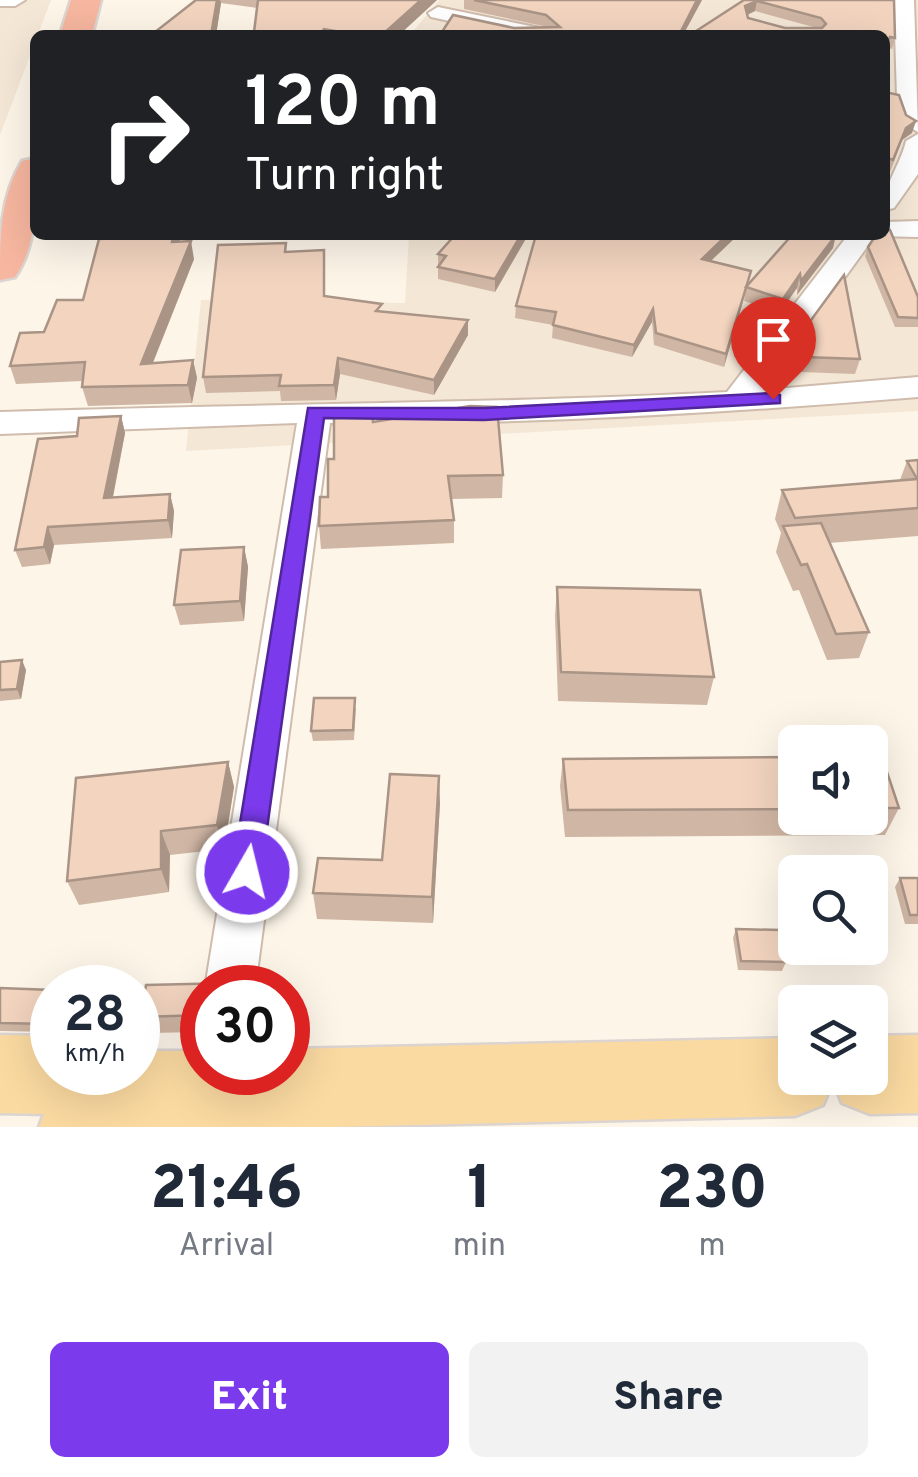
<!DOCTYPE html>
<html lang="en">
<head>
<meta charset="utf-8">
<style>
  body { margin:0; font-family:Overpass,sans-serif; background:#f2f2f3; color:#1f2937; height:100vh; display:flex; flex-direction:column; font-size:38px; white-space:nowrap }
  * { box-sizing:border-box; margin:0 }
  p { font-size:32px; color:#747a83 }
  .icon { flex:none; width:55px; height:55px; fill:none; stroke:currentColor; stroke-width:2; stroke-linecap:round; stroke-linejoin:round }
  .map { position:relative; height:1127px; overflow:hidden }
  .sheet { display:flex; flex-direction:column; background:#fff; flex:1 }
  .sheet>* { flex:none }
  .hud { position:absolute; left:30px; top:30px; width:860px; height:210px; border-radius:15px; box-shadow:0 10px 40px #0002; background:#202124; color:#fff; overflow:hidden }
  .controls { position:absolute; left:778px; top:725px; display:grid; gap:20px }
  .controls a { display:grid; place-items:center; width:110px; height:110px; border-radius:15px; background:#fff; box-shadow:0 10px 40px #0002; font-size:50px }
  .speed { position:absolute; left:30px; top:965px; display:flex; gap:20px; font-size:50px; font-weight:700; text-align:center }
  .speed>* { display:grid; place-content:center; width:130px; height:130px; border-radius:50%; background:#fff; box-shadow:0 10px 40px #0002; line-height:1 }
  .speed small { font-size:25px; font-weight:400 }
  .speed .limit { border:15px solid #d22; background:#fff; color:#111 }
  .pin { position:absolute; display:grid; place-items:center; width:85px; height:85px; color:#fff; margin:-102px -42px; border-radius:50% 50% 50% 0; rotate:-45deg; box-shadow:0 0 10px #0007 }
  .pin .icon { rotate:45deg }
  .me { position:absolute; width:110px; margin:-55px; rotate:8deg; stroke-linejoin:round; filter:drop-shadow(0 0 8px #0008) }
  .turn { display:flex; align-items:center; gap:35px; height:210px; padding:0 50px; font-size:45px }
  .turn .icon { width:130px; height:130px; stroke-width:2.5 }
  .turn b { display:block; font-size:70px; line-height:85px }
  .eta { display:flex; justify-content:space-evenly; align-items:center; height:170px; text-align:center }
  .eta b { font-size:60px; font-weight:800; line-height:70px }
  .action { display:flex; gap:20px; margin-top:auto; padding:20px 50px }
  .action a { flex:1; height:115px; border-radius:15px; background:#7c3aed; color:#fff; font-size:40px; font-weight:800; line-height:115px; text-align:center }
  .action a+a { background:#f2f2f3; color:#1f2937 }
  .map>svg:first-child { display:block }
  .residential { fill:#f4e7d6 }
  .lines { fill:none; stroke-linecap:round; stroke-linejoin:round }
  .street-casing { stroke:#cfbcad; stroke-width:4 }
  .primary-casing { stroke:#dcd4d0; stroke-width:5 }
  .highway-casing { stroke:#dcd4d0; stroke-width:5 }
  .street { fill:#fff; fill-rule:evenodd }
  .primary { fill:#fbdaa1; fill-rule:evenodd }
  .highway { fill:#f6b69f; fill-rule:evenodd }
  .wall { fill:#d0b6a4; fill-rule:evenodd }
  .shaded-wall { fill:#a99486 }
  .building { fill:#f2d4bf; stroke:#a99486; stroke-width:2.5; fill-rule:evenodd }
  .route { fill:#7c3aed; stroke:#51269a; stroke-width:2.5 }
</style>
</head>
<body>
<div class="map">
<svg width="918" height="1127" viewBox="0 0 918 1127">
  <rect width="100%" height="100%" fill="#fdf5e8"/>
  <g class="residential">
    <path d="M0 0H51L0 135Z"/>
    <path d="M439 0H918V411L186 451 201 300 405 303 409 235H885V35H410Z"/>
  </g>
  <g class="lines">
    <defs>
      <g id="street">
        <path d="M0 0H25L15 6H0Z"/>
        <path d="M894 0H914L918 132 906 125 897 98Z"/>
        <path d="M438 7 545 29 556 35H514L431 17 428 13Z"/>
        <path d="M918 134V174L894 208 885 210C885 179 899 169 906 141Z"/>
        <path d="M918 221V237L875 236 763 390 918 377V397C722 413 527 425 330 423L255 988H205L297 423 0 434V412C243 404 485 404 727 392L848 235H885V222Z"/>
      </g>
      <path id="primary" d="M0 1035 52 1036V1072H138V1051H202V1072H288V1049L795 1038V1078H870V1036L918 1035V1113L870 1114 842 1103 833 1080 823 1105 795 1116 330 1127H39L44 1114 0 1113Z"/>
      <g id="highway">
        <path d="M71 0H101L92 35H60Z"/>
        <path d="M35 158C35 198 39 242 15 277L0 280C0 239 0 197 22 161Z"/>
      </g>
    </defs>
    <use href="#street" class="street-casing"/>
    <use href="#primary" class="primary-casing"/>
    <use href="#highway" class="highway-casing"/>
    <use href="#street" class="street"/>
    <use href="#primary" class="primary"/>
    <use href="#highway" class="highway"/>
  </g>
  <g class="wall">
    <path d="M196 0H437L399 35H255L257 8 221 3 216 35H155V32Z"/>
    <path d="M464 0H702L683 35 514 28 548 27 464 9Z"/>
    <path d="M744 0H894L895 38 892 49 887 48 885 52V35H690ZM755 11 817 28H785L748 18 747 15Z"/>
    <path d="M885 92 912 133 902 140 890 172 885 170Z"/>
    <path d="M122 235H179L180 242 194 259 153 363 193 360 197 378 192 403 88 406 82 387 83 381 16 384 10 366 44 332 83 300Z"/>
    <path d="M452 235H528L495 292 438 279V254L454 236Z"/>
    <path d="M536 235H738L711 261 747 287 833 248 797 295V288L780 312 744 301 745 293 724 367 654 345 652 322 632 357 552 338 553 325 515 318 516 306Z"/>
    <path d="M868 247 918 297V327H895L865 256Z"/>
    <path d="M287 252 325 265V296L382 312 468 320V335L434 395 340 374 336 400 281 401 280 391 206 393 203 377Z"/>
    <path d="M803 331 860 359 855 374 801 372 800 346Z"/>
    <path d="M121 416 125 433 113 498 170 494 174 511 172 538 54 545 50 564 22 567 15 550 77 436Z"/>
    <path d="M373 422 503 475 502 498 451 499 454 520V543L321 549 319 526 328 497 334 459Z"/>
    <path d="M918 460V536L829 543 869 632 859 658 827 660 799 590 793 591 776 552 781 533 775 519 782 490 900 480 907 461Z"/>
    <path d="M244 547 248 567 244 621 180 625 174 605Z"/>
    <path d="M557 587 714 677 707 705 558 701 555 616Z"/>
    <path d="M0 662 26 670 21 699 0 701Z"/>
    <path d="M356 708 354 740 313 741 311 731Z"/>
    <path d="M795 757V818H870V757L899 808 885 835 565 837 560 786 563 759Z"/>
    <path d="M228 762 234 787 224 849 170 855 169 892 79 905 67 881Z"/>
    <path d="M440 803 433 923 317 919 313 893 382 860Z"/>
    <path d="M900 878H918V924H905L895 887Z"/>
    <path d="M736 929 786 962 782 971 738 970 733 938Z"/>
    <path d="M231 983 233 988H202V1032L149 1033 141 1017 146 985Z"/>
    <path d="M0 988 52 990V1032L0 1031Z"/>
  </g>
  <g class="shaded-wall">
    <path d="M217 0H220L221 3 216 35H211Z"/>
    <path d="M421 0H437L399 35H382Z"/>
    <path d="M697 0H702L683 35H679Z"/>
    <path d="M757 1 755 11 743 17 745 6Z"/>
    <path d="M916 121 912 133 902 140 890 172 906 128Z"/>
    <path d="M173 235H179L180 241 172 242Z"/>
    <path d="M521 235H528L495 292V279Z"/>
    <path d="M727 235H738L700 271 702 259Z"/>
    <path d="M836 235 833 248 797 295 801 281Z"/>
    <path d="M191 241 194 259 145 382 141 364Z"/>
    <path d="M751 271 748 283 724 367 726 354Z"/>
    <path d="M800 274 797 288 780 312 783 299Z"/>
    <path d="M653 309 652 322 632 357 634 345Z"/>
    <path d="M468 320V335L434 395V380Z"/>
    <path d="M338 358 340 374 336 400 334 385Z"/>
    <path d="M193 360 197 378 192 403 188 385Z"/>
    <path d="M121 416 125 433 109 516 104 498Z"/>
    <path d="M170 494 174 511 172 538 168 520Z"/>
    <path d="M48 527 54 545 50 564 44 547Z"/>
    <path d="M244 547 248 567 244 621 240 601Z"/>
    <path d="M22 660 26 670 21 699 17 689Z"/>
    <path d="M228 762 234 787 224 849 217 825Z"/>
    <path d="M439 776 440 803 433 923 432 897Z"/>
    <path d="M161 831 170 855 169 892 161 869Z"/>
  </g>
  <g class="building">
    <path d="M196 0H217L211 35H169L155 32Z"/>
    <path d="M258 0H421L382 35H358L324 29 319 35H274L254 32Z"/>
    <path d="M474 0H697L679 35H440L453 15 514 28 560 27 546 15Z"/>
    <path d="M744 0H894L895 38 890 37 885 46V35H690ZM757 1 821 18 826 24 822 28H785L748 18 745 6Z"/>
    <path d="M885 92 899 95 906 115 916 121 906 128 893 160 885 157Z"/>
    <path d="M885 230H890L918 297V318L898 317 868 247 876 235H885Z"/>
    <path d="M122 235H173L172 242 191 241 141 364 193 360 188 385 82 387 85 362 10 366 20 333 44 332 57 300H83L99 239 120 238Z"/>
    <path d="M455 235H521L495 279 438 267 446 256 438 254Z"/>
    <path d="M536 235H727L702 259 751 271 726 354 656 333 653 309 634 345 553 325 556 312 516 306Z"/>
    <path d="M792 235H836L801 281 800 274 783 299 746 287Z"/>
    <path d="M286 243 285 252 324 250V296L382 304 376 311 468 320 434 380 338 358 334 385 279 386 281 375 203 377 218 245Z"/>
    <path d="M844 275 860 359 805 357 803 331Z"/>
    <path d="M470 406 497 407 503 475 448 476 454 520 319 526 320 497H328V459H334V412L372 410 373 422Z"/>
    <path d="M121 416 104 498 170 494 168 520 48 527 44 547 15 550 38 439 77 436 79 418Z"/>
    <path d="M918 460V508L795 518 782 490 917 479 907 461Z"/>
    <path d="M821 523 869 632 836 634 807 564 801 565 783 526Z"/>
    <path d="M244 547 240 601 174 605 181 550Z"/>
    <path d="M557 587 700 590 714 677 561 672Z"/>
    <path d="M22 660 17 689 0 690V662Z"/>
    <path d="M314 698H355L353 730 311 731Z"/>
    <path d="M795 757V809L568 810 563 759Z"/>
    <path d="M870 757H882L899 808H870Z"/>
    <path d="M228 762 217 825 161 831V869L67 881 76 778Z"/>
    <path d="M390 774 439 776 432 897 313 893 318 858 382 860Z"/>
    <path d="M900 878H918V915H910Z"/>
    <path d="M736 929 780 930 786 962 741 961Z"/>
    <path d="M231 983V988H202V1015L141 1017 146 985Z"/>
    <path d="M0 988 52 990V1024L0 1023Z"/>
  </g>
  <path class="route" d="M773 393 780 395V403L484 420 324 418 261 872 257 882 247 885 237 882 232 872 308 408H484Z"/>
</svg>
<div class="controls">
<a><svg class="icon" aria-label="sound" viewBox="0 0 24 24"><path d="M4 9h4l5-4v14l-5-4H4zM17 9q2 3 0 6"/></svg></a>
<a><svg class="icon" aria-label="search" viewBox="0 0 24 24"><circle cx="10" cy="10" r="6"/><path d="M15 15l6 6"/></svg></a>
<a><svg class="icon" aria-label="layers" viewBox="0 0 24 24"><path d="M12 4l9 5-9 5-9-5zM3 14l9 5 9-5"/></svg></a>
</div>
<div class="speed"><div>28<small>km/h</small></div><div class="limit">30</div></div>
<div class="pin" style="left:773px;top:399px;background:#d93025"><svg class="icon" aria-label="arrive" viewBox="0 0 24 24"><path d="M6 21V4h12l-3 4 3 4H6"/></svg></div>
<svg class="me" style="left:247px;top:872px" viewBox="-20 -20 40 40"><circle r="17" fill="#7c3aed" stroke="#fff" stroke-width="3"/><path d="M0-11L8 9 0 5-8 9z" fill="#fff"/></svg>
<div class="hud">
<div class="turn"><svg class="icon" aria-label="right" viewBox="0 0 24 24"><path d="M7 20v-9h11M14 6l5 5-5 5"/></svg><div><b>120 m</b>Turn right</div></div>
</div>
</div>
<section class="sheet">
<div class="eta">
<div><b>21:46</b><p>Arrival</p></div>
<div><b>1</b><p>min</p></div>
<div><b>230</b><p>m</p></div>
</div>
<div class="action"><a>Exit</a><a>Share</a></div>
</section>
</body>
</html>
